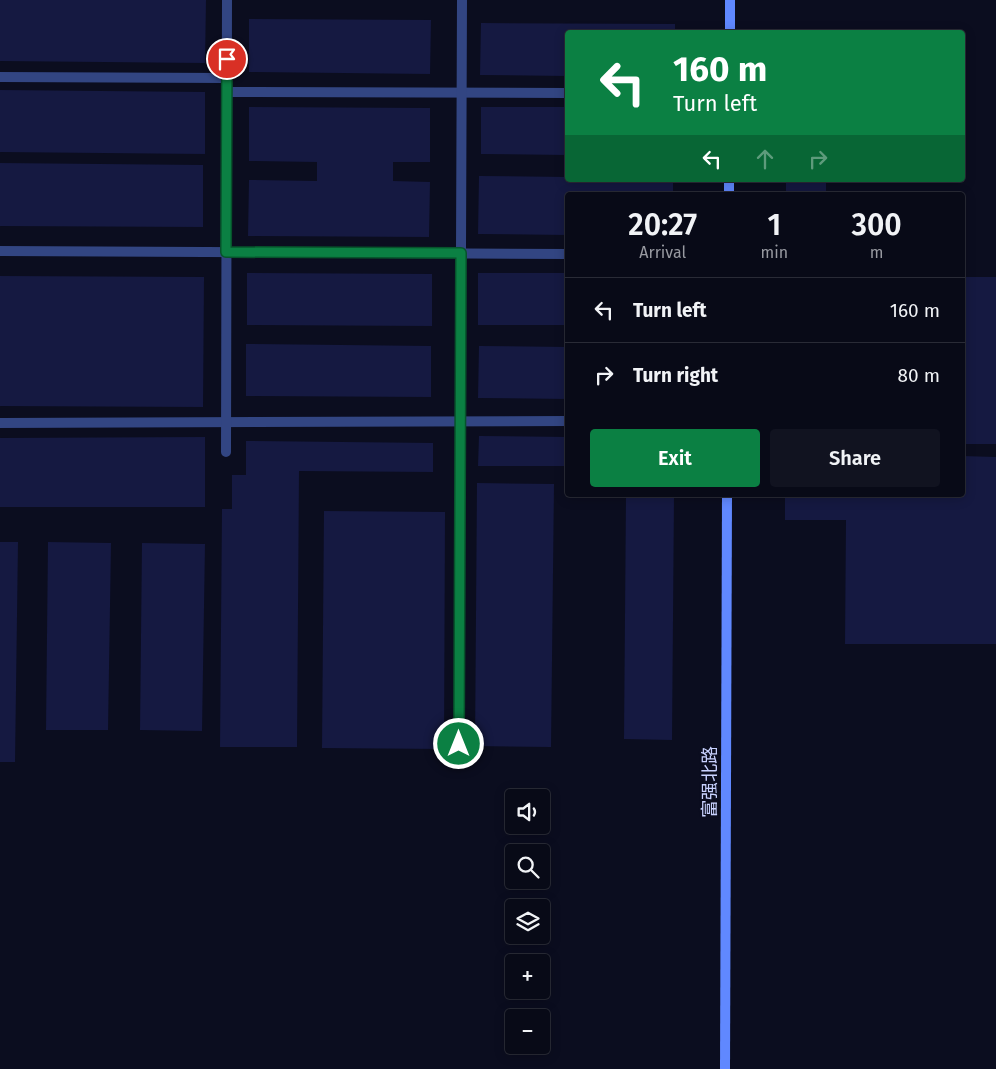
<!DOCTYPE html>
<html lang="en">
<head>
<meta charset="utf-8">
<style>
  body { margin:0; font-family:"Fira Sans","Noto Sans SC",sans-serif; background:#111320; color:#f1f3f6; height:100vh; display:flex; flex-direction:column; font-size:19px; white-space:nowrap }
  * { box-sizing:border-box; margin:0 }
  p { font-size:16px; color:#989aa1 }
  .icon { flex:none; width:28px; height:28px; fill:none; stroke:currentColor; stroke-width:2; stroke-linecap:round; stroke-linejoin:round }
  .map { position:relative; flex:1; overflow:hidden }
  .details { position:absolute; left:565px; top:192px; width:400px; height:305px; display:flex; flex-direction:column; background:#080a17; border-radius:5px; box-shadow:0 2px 12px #0003,0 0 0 1px #292b36 }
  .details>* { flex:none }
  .top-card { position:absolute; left:565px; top:30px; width:400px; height:152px; border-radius:5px; box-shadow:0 2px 12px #0003,0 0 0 1px #292b36; background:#0b8043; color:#fff; overflow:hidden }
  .tools { position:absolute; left:505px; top:789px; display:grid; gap:10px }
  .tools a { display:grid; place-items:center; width:45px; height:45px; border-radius:5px; background:#080a17; box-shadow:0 2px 12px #0003,0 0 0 1px #292b36; font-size:25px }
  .pin { position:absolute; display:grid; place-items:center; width:42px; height:42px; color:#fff; margin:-21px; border:2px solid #fff; border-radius:50%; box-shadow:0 1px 5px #0007 }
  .me { position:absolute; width:55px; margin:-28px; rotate:0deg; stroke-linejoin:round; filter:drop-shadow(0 0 4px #0008) }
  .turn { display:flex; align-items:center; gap:18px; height:105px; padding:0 25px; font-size:22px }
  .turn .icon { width:65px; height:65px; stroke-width:2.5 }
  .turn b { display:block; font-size:35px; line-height:42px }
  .lanes { display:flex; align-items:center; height:48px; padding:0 25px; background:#0003; justify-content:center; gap:25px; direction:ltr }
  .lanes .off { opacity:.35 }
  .eta { display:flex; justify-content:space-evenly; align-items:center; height:85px; text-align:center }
  .eta b { font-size:30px; font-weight:600; line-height:35px }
  .action { display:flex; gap:10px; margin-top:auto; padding:10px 25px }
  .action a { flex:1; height:58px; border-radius:5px; background:#0b8043; color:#fff; font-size:20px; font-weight:600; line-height:58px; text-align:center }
  .action a+a { background:#111320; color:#f1f3f6 }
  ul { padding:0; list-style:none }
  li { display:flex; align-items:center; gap:15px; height:65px; padding:0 25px; border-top:1px solid #292b36 }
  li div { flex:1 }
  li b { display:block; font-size:19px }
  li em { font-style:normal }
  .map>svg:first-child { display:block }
  .building { fill:#151941 }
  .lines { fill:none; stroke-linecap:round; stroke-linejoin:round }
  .lane { stroke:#324582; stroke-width:10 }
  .secondary { stroke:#6088ff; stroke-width:10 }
  .route-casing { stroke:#07532c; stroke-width:12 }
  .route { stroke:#0b8043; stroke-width:9 }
  .labels { text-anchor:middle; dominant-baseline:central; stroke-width:4.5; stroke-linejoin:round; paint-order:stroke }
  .street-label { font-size:18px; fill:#c9d2ff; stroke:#0b0d1f }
</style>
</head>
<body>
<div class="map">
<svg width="996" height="1069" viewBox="0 0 996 1069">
  <rect width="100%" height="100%" fill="#0b0d1f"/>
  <g class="building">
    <path d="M0 0H206L205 63 0 61Z"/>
    <path d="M249 19 431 20 430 74 249 72Z"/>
    <path d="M481 23 675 24V32H568V76L480 75Z"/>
    <path d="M0 90 205 92V154L0 152Z"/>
    <path d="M249 107 430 108V162H393V181L430 182 429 237 248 236 249 180 317 181V162L249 161Z"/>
    <path d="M481 107H568V155L481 154Z"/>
    <path d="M0 163 203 165V227L0 226Z"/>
    <path d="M479 176 568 177V180H673V195H568V235L478 234Z"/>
    <rect x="786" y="180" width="40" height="15"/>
    <path d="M247 273 432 274V326L247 325Z"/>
    <rect x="478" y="273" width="90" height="52"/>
    <path d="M0 276 204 277 203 407 0 406Z"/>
    <rect x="962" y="277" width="34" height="167"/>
    <path d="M246 344 431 346V397L246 396Z"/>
    <path d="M479 346 568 347V399L478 398Z"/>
    <path d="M479 436 568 437V466H478Z"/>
    <path d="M205 437V507H0V438Z"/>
    <path d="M246 441 433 443V472L299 471 297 747H220L222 509H232V475H246Z"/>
    <path d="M962 456 996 457V644H845L846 520H785V495H962Z"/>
    <path d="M477 483 554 484 551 747 475 746Z"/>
    <path d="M626 495 674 496 672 740 624 739Z"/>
    <path d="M324 511 445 512 444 749 322 748Z"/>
    <path d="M0 542H18L15 762H0Z"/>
    <path d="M48 542 111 543 108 730H46Z"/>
    <path d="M142 543 205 544 202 731 140 730Z"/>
  </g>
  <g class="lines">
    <g class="lane">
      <path d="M0 77 227 78"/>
      <path d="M227 92 568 93"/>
      <path d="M0 251 568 254"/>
      <path d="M0 423 568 421"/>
      <path d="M226 452 227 0"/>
      <path d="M459 744 462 0"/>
    </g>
    <g class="secondary">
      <path d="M730 32V0"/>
      <path d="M729 195V180"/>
      <path d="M725 1069 727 495"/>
    </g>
  </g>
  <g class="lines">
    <defs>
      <path id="route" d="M227 59 226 252 461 253 459 744"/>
    </defs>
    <use href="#route" class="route-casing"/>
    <use href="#route" class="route"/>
  </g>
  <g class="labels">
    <g class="street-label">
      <text transform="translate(710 782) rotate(-90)">富强北路</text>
    </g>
  </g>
</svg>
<div class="tools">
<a><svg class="icon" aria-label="sound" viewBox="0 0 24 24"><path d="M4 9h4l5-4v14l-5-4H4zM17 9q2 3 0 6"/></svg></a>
<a><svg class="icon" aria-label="search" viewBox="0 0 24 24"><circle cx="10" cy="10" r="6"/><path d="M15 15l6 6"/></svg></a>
<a><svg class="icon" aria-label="layers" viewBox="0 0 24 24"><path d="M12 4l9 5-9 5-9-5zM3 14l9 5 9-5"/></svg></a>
<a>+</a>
<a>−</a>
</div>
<div class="pin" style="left:227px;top:59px;background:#d93025"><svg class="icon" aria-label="arrive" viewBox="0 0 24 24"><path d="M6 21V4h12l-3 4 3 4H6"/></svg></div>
<svg class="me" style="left:459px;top:744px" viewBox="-20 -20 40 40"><circle r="17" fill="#0b8043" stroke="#fff" stroke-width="3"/><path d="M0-11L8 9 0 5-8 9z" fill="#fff"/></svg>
<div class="top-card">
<div class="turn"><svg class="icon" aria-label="left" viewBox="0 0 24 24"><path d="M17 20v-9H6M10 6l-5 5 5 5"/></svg><div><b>160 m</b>Turn left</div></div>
<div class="lanes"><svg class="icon" aria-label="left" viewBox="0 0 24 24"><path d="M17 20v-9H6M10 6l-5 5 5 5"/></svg><svg class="icon off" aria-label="ahead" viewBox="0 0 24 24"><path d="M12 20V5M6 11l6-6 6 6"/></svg><svg class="icon off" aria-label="right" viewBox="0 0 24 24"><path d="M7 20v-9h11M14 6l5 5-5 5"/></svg></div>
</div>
<section class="details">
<div class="eta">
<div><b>20:27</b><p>Arrival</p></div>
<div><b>1</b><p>min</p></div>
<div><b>300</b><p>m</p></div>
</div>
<ul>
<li><svg class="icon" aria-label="left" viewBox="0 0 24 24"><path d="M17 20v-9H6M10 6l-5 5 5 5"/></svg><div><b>Turn left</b></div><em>160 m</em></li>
<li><svg class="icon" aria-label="right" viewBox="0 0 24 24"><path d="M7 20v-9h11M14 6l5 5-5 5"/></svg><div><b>Turn right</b></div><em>80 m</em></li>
</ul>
<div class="action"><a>Exit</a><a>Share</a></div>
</section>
</div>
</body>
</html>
